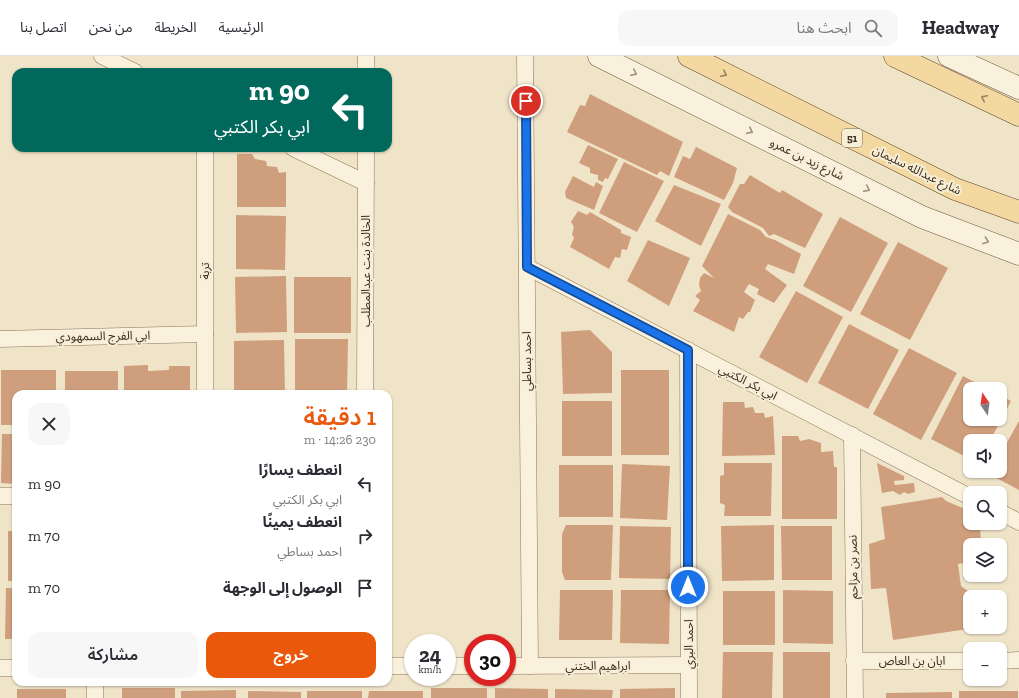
<!DOCTYPE html>
<html lang="ar">
<head>
<meta charset="utf-8">
<style>
  body { margin:0; font-family:"Zilla Slab","Noto Sans Arabic",serif; background:#f7f7f7; color:#2b2b33; direction:rtl; height:100vh; display:flex; flex-direction:column; font-size:15px; white-space:nowrap }
  * { box-sizing:border-box; margin:0 }
  p { font-size:13px; color:#7c7c81 }
  .icon { flex:none; width:22px; height:22px; fill:none; stroke:currentColor; stroke-width:2; stroke-linecap:round; stroke-linejoin:round }
  .map { position:relative; flex:1; overflow:hidden; direction:ltr }
  .details { position:absolute; left:12px; top:334px; width:380px; height:296px; display:flex; flex-direction:column; background:#fff; border-radius:12px; box-shadow:0 1px 3px #0004; direction:rtl }
  .details>* { flex:none }
  .top-card { position:absolute; left:12px; top:12px; width:380px; height:84px; border-radius:12px; box-shadow:0 1px 3px #0004; direction:rtl; background:#00695c; color:#fff; overflow:hidden }
  .needle { width:26px; rotate:347deg }
  .controls { position:absolute; left:963px; top:326px; display:grid; gap:8px }
  .controls a { display:grid; place-items:center; width:44px; height:44px; border-radius:8px; background:#fff; box-shadow:0 1px 3px #0004; font-size:20px }
  .speed { position:absolute; left:404px; top:578px; display:flex; gap:8px; font-size:20px; font-weight:700; text-align:center }
  .speed>* { display:grid; place-content:center; width:52px; height:52px; border-radius:50%; background:#fff; box-shadow:0 1px 3px #0004; line-height:1 }
  .speed small { font-size:10px; font-weight:400 }
  .speed .limit { border:6px solid #d22; background:#fff; color:#111 }
  .pin { position:absolute; display:grid; place-items:center; width:34px; height:34px; color:#fff; margin:-17px; border:2px solid #fff; border-radius:50%; box-shadow:0 1px 4px #0007 }
  .me { position:absolute; width:44px; margin:-22px; rotate:0deg; stroke-linejoin:round; filter:drop-shadow(0 0 3px #0008) }
  .turn { display:flex; align-items:center; gap:14px; height:84px; padding:0 16px; font-size:18px }
  .turn .icon { width:52px; height:52px; stroke-width:2.5 }
  .turn b { display:block; font-size:28px; line-height:34px }
  .round { display:grid; place-items:center; flex:none; width:42px; height:42px; border-radius:12px; background:#f7f7f7 }
  .summary { display:flex; align-items:center; justify-content:space-between; height:68px; padding:0 16px }
  h1 { font-size:24px; font-weight:600; line-height:30px; color:#ea580c }
  .cta { display:flex; gap:8px; margin-top:auto; padding:8px 16px }
  .cta a { flex:1; height:46px; border-radius:12px; background:#ea580c; color:#fff; font-size:16px; font-weight:600; line-height:46px; text-align:center }
  .cta a+a { background:#f7f7f7; color:#2b2b33 }
  ul { padding:0; list-style:none }
  li { display:flex; align-items:center; gap:12px; height:52px; padding:0 16px }
  li div { flex:1 }
  li b { display:block; font-size:15px }
  li em { font-style:normal }
  header { display:flex; align-items:center; gap:24px; box-sizing:border-box; height:56px; padding:0 20px; background:#fff; border-bottom:1px solid #e1e1e2 }
  header strong { font-size:19px }
  nav { display:flex; gap:22px; margin-inline-start:auto; font-size:14px }
  .search { width:280px; height:36px; background:#f7f7f7; display:flex; align-items:center; gap:10px; box-sizing:border-box; padding:0 14px; border-radius:12px; color:#7c7c81; font-size:15px }
  .map>svg:first-child { display:block }
  .building { fill:#cf9f7d }
  .lines { fill:none; stroke-linecap:round; stroke-linejoin:round }
  .minor-casing { stroke:#8d765c; stroke-width:17 }
  .secondary-casing { stroke:#6f573f; stroke-width:23 }
  .primary-casing { stroke:#5b4430; stroke-width:23 }
  .minor { stroke:#faf1dc; stroke-width:16 }
  .secondary { stroke:#faf1dc; stroke-width:22 }
  .primary { stroke:#f3d9a0; stroke-width:22 }
  .oneway { stroke:#9c907e }
  .oneway2 { stroke:#988460 }
  .route-casing { stroke:#114b97; stroke-width:10 }
  .route { stroke:#1a73e8; stroke-width:7 }
  .labels { text-anchor:middle; dominant-baseline:central; stroke-width:4; stroke-linejoin:round; paint-order:stroke }
  .shield { fill:#f7eed8; stroke:#756857; stroke-width:1 }
  .shield-label { font-size:11px; font-weight:bold; fill:#3d2e20 }
  .street-label { font-size:12px; fill:#3d2e20; stroke:#f7eed8 }
</style>
</head>
<body>
<header>
<strong>Headway</strong>
<div class="search"><svg class="icon" aria-label="search" viewBox="0 0 24 24"><circle cx="10" cy="10" r="6"/><path d="M15 15l6 6"/></svg>ابحث هنا</div>
<nav><a>الرئيسية</a><a>الخريطة</a><a>من نحن</a><a>اتصل بنا</a></nav>
</header>
<div class="map">
<svg width="1019" height="642" viewBox="0 0 1019 642">
  <rect width="100%" height="100%" fill="#f0e4c8"/>
  <g class="building">
    <path d="M590 38 683 86 669 120 660 115 657 119 567 76 580 49 585 50Z"/>
    <path d="M588 89 618 103 608 123 605 122 603 126 598 124V119L590 117V112L579 107Z"/>
    <path d="M696 91 737 112 733 127 724 144 674 121 683 100 690 103Z"/>
    <path d="M237 98H252L255 103 266 105 267 110 277 111 279 117 286 116V151H237Z"/>
    <path d="M624 106 664 125 637 176 599 157Z"/>
    <path d="M750 119 780 137 782 134 823 158 805 192 774 178 769 180 763 172 732 156 728 151 740 128H744Z"/>
    <path d="M573 120 594 131 596 126 603 130 594 154 566 142 565 136Z"/>
    <path d="M674 129 721 148 701 190 655 165Z"/>
    <path d="M578 155 587 159 590 156 621 174V177L631 181 627 194 622 193 620 202 615 201 609 213 570 191 574 182 572 178 574 171 571 166Z"/>
    <path d="M728 158 760 174 766 181 775 184 801 198 794 218 768 208 765 213 787 229 774 247 757 238 759 233 749 228 744 236 755 244 750 256H748L743 263 739 261 734 276 693 255 700 244 695 240 701 235 699 229 700 222 704 217 714 222 702 210Z"/>
    <path d="M236 159 286 160 285 214 236 213Z"/>
    <path d="M840 161 888 187 851 256 803 230Z"/>
    <path d="M648 184 690 202 669 250 627 225Z"/>
    <path d="M898 186 948 212 910 284 860 258Z"/>
    <path d="M286 220 287 276 236 277 235 221Z"/>
    <rect x="294" y="221" width="57" height="56"/>
    <path d="M796 235 843 261 807 327 759 301Z"/>
    <path d="M849 268 899 294 868 353 818 327Z"/>
    <path d="M590 274 612 296V337L563 338 561 276Z"/>
    <path d="M295 283H348L347 338H295Z"/>
    <path d="M284 284 285 338H234V285Z"/>
    <path d="M909 292 957 317 921 384 873 358Z"/>
    <path d="M148 309V315L169 314V310H190V338H124V310Z"/>
    <path d="M1 314H56V338H16V369H1Z"/>
    <rect x="621" y="314" width="48" height="85"/>
    <rect x="65" y="315" width="53" height="23"/>
    <path d="M963 320 988 333H970V363H1000V339L1011 345 990 385H970V403L931 383Z"/>
    <rect x="562" y="345" width="50" height="55"/>
    <path d="M723 346H744L745 352 753 351 755 357H764L765 362 773 360 775 399 722 400Z"/>
    <path d="M1019 365V434L989 418 991 415H1000V399Z"/>
    <path d="M2 378H16V428L1 427Z"/>
    <path d="M782 380H798L800 385 809 383 821 387V396L833 395 834 411H837V463H782Z"/>
    <path d="M724 407H772L771 460H724L725 449 720 447V420L724 419Z"/>
    <path d="M877 407 904 420V424L894 425 895 429 914 427 915 436 908 438 904 436 900 439 893 435 882 437Z"/>
    <path d="M622 408 670 410 667 464 620 462Z"/>
    <rect x="559" y="409" width="54" height="52"/>
    <path d="M942 441 946 445 970 455V467H980L981 489H970V506L958 508 961 530 972 538 964 547 968 573 893 584 886 532 871 533 869 488 885 483 881 451Z"/>
    <path d="M566 469H613L611 524H565L562 516V478Z"/>
    <path d="M774 469V524L722 525 721 470Z"/>
    <path d="M620 470 671 471 670 523 619 522Z"/>
    <path d="M781 470H832V524H782Z"/>
    <rect x="8" y="475" width="8" height="50"/>
    <path d="M6 532H16V583H5Z"/>
    <path d="M560 534H613L612 584H559Z"/>
    <path d="M621 534H670L669 588 620 587Z"/>
    <path d="M783 534 833 535V588L783 587Z"/>
    <rect x="723" y="535" width="52" height="54"/>
    <path d="M723 596H773L772 642H722Z"/>
    <rect x="783" y="596" width="47" height="46"/>
    <rect x="122" y="632" width="53" height="10"/>
    <rect x="431" y="632" width="56" height="10"/>
    <path d="M495 632 548 633V642H495Z"/>
    <path d="M675 632V642H620V633Z"/>
    <rect x="17" y="633" width="49" height="9"/>
    <path d="M555 633 613 634 612 642H555Z"/>
    <path d="M236 634V642H181V635Z"/>
    <path d="M248 635 301 636V642H248Z"/>
    <rect x="307" y="635" width="55" height="7"/>
    <path d="M369 635H423V642H368Z"/>
    <rect x="959" y="635" width="59" height="7"/>
    <path d="M952 636V642H886V637Z"/>
  </g>
  <g class="lines">
    <defs>
      <g id="minor">
        <path d="M102 0 135 16"/>
        <path d="M525 0 530 610"/>
        <path d="M366 16V0"/>
        <path d="M205 92V338"/>
        <path d="M293 92 366 127"/>
        <path d="M527 211 970 441"/>
        <path d="M0 283 205 278"/>
        <path d="M688 294 689 642"/>
        <path d="M365 338 366 92"/>
        <path d="M852 379 855 642"/>
        <path d="M0 440H16"/>
        <path d="M1000 456 1019 466"/>
        <path d="M854 605H970"/>
        <path d="M1000 605 1019 604"/>
        <path d="M388 610H413"/>
        <path d="M447 610H473"/>
        <path d="M507 610 689 609"/>
        <path d="M0 612H16"/>
        <path d="M95 642V626"/>
      </g>
      <g id="secondary">
        <path d="M599 0 922 161 1019 198"/>
        <path d="M949 0 1019 32"/>
      </g>
      <g id="primary">
        <path d="M689 0 955 133 1019 156"/>
        <path d="M895 0 1019 59"/>
      </g>
    </defs>
    <use href="#minor" class="minor-casing"/>
    <use href="#secondary" class="secondary-casing"/>
    <use href="#primary" class="primary-casing"/>
    <use href="#minor" class="minor"/>
    <use href="#secondary" class="secondary"/>
    <use href="#primary" class="primary"/>
  </g>
  <defs><path id="oneway-chevron" d="M-2-3.5L2.5 0L-2 3.5" fill="none" stroke-width="1.6" stroke-linecap="round" stroke-linejoin="round"/></defs>
  <g class="oneway">
    <use href="#oneway-chevron" transform="translate(634 17) rotate(26)"/>
    <use href="#oneway-chevron" transform="translate(750 75) rotate(26)"/>
    <use href="#oneway-chevron" transform="translate(867 133) rotate(26)"/>
    <use href="#oneway-chevron" transform="translate(986 185) rotate(21)"/>
  </g>
  <g class="oneway2">
    <use href="#oneway-chevron" transform="translate(724 18) rotate(27)"/>
    <use href="#oneway-chevron" transform="translate(984 42) rotate(-154)"/>
  </g>
  <g class="lines">
    <defs>
      <path id="route" d="M526 45 527 211 688 294V531"/>
    </defs>
    <use href="#route" class="route-casing"/>
    <use href="#route" class="route"/>
  </g>
  <g class="labels">
    <rect class="shield" x="842" y="73" width="20" height="18" rx="3"/>
    <g class="shield-label">
      <text x="852" y="82">51</text>
    </g>
    <g class="street-label">
      <text transform="translate(807 103) rotate(26)">شارع زيد بن عمرو</text>
      <text transform="translate(917 114) rotate(26)">شارع عبدالله سليمان</text>
      <text transform="translate(205 215) rotate(-90)">تربة</text>
      <text transform="translate(366 215) rotate(-90)">الخالدة بنت عبدالمطلب</text>
      <text transform="translate(103 280) rotate(-1)">ابي الفرج السمهودي</text>
      <text transform="translate(527 305) rotate(-90)">احمد بساطي</text>
      <text transform="translate(748 326) rotate(27)">ابي بكر الكتبي</text>
      <text transform="translate(853 511) rotate(-91)">نصر بن مزاحم</text>
      <text transform="translate(689 588) rotate(-90)">احمد البري</text>
      <text x="912" y="605">ابان بن العاص</text>
      <text x="598" y="610">ابراهيم الختني</text>
    </g>
  </g>
</svg>
<div class="controls">
<a><svg class="needle" viewBox="-14 -14 28 28"><path d="M0-13l5 13h-10z" fill="#e53935"/><path d="M0 13l5-13h-10z" fill="#7c7c81"/></svg></a>
<a><svg class="icon" aria-label="sound" viewBox="0 0 24 24"><path d="M4 9h4l5-4v14l-5-4H4zM17 9q2 3 0 6"/></svg></a>
<a><svg class="icon" aria-label="search" viewBox="0 0 24 24"><circle cx="10" cy="10" r="6"/><path d="M15 15l6 6"/></svg></a>
<a><svg class="icon" aria-label="layers" viewBox="0 0 24 24"><path d="M12 4l9 5-9 5-9-5zM3 14l9 5 9-5"/></svg></a>
<a>+</a>
<a>−</a>
</div>
<div class="speed"><div>24<small>km/h</small></div><div class="limit">30</div></div>
<div class="pin" style="left:526px;top:45px;background:#d93025"><svg class="icon" aria-label="arrive" viewBox="0 0 24 24"><path d="M6 21V4h12l-3 4 3 4H6"/></svg></div>
<svg class="me" style="left:688px;top:531px" viewBox="-20 -20 40 40"><circle r="17" fill="#1a73e8" stroke="#fff" stroke-width="3"/><path d="M0-11L8 9 0 5-8 9z" fill="#fff"/></svg>
<div class="top-card">
<div class="turn"><svg class="icon" aria-label="left" viewBox="0 0 24 24"><path d="M17 20v-9H6M10 6l-5 5 5 5"/></svg><div><b>90 m</b>ابي بكر الكتبي</div></div>
</div>
<section class="details">
<div class="summary"><div><h1>1 دقيقة</h1><p>230 m · 14:26</p></div><a class="round"><svg class="icon" aria-label="close" viewBox="0 0 24 24"><path d="M6 6l12 12M18 6L6 18"/></svg></a></div>
<ul>
<li><svg class="icon" aria-label="left" viewBox="0 0 24 24"><path d="M17 20v-9H6M10 6l-5 5 5 5"/></svg><div><b>انعطف يسارًا</b><p>ابي بكر الكتبي</p></div><em>90 m</em></li>
<li><svg class="icon" aria-label="right" viewBox="0 0 24 24"><path d="M7 20v-9h11M14 6l5 5-5 5"/></svg><div><b>انعطف يمينًا</b><p>احمد بساطي</p></div><em>70 m</em></li>
<li><svg class="icon" aria-label="arrive" viewBox="0 0 24 24"><path d="M6 21V4h12l-3 4 3 4H6"/></svg><div><b>الوصول إلى الوجهة</b></div><em>70 m</em></li>
</ul>
<div class="cta"><a>خروج</a><a>مشاركة</a></div>
</section>
</div>
</body>
</html>
